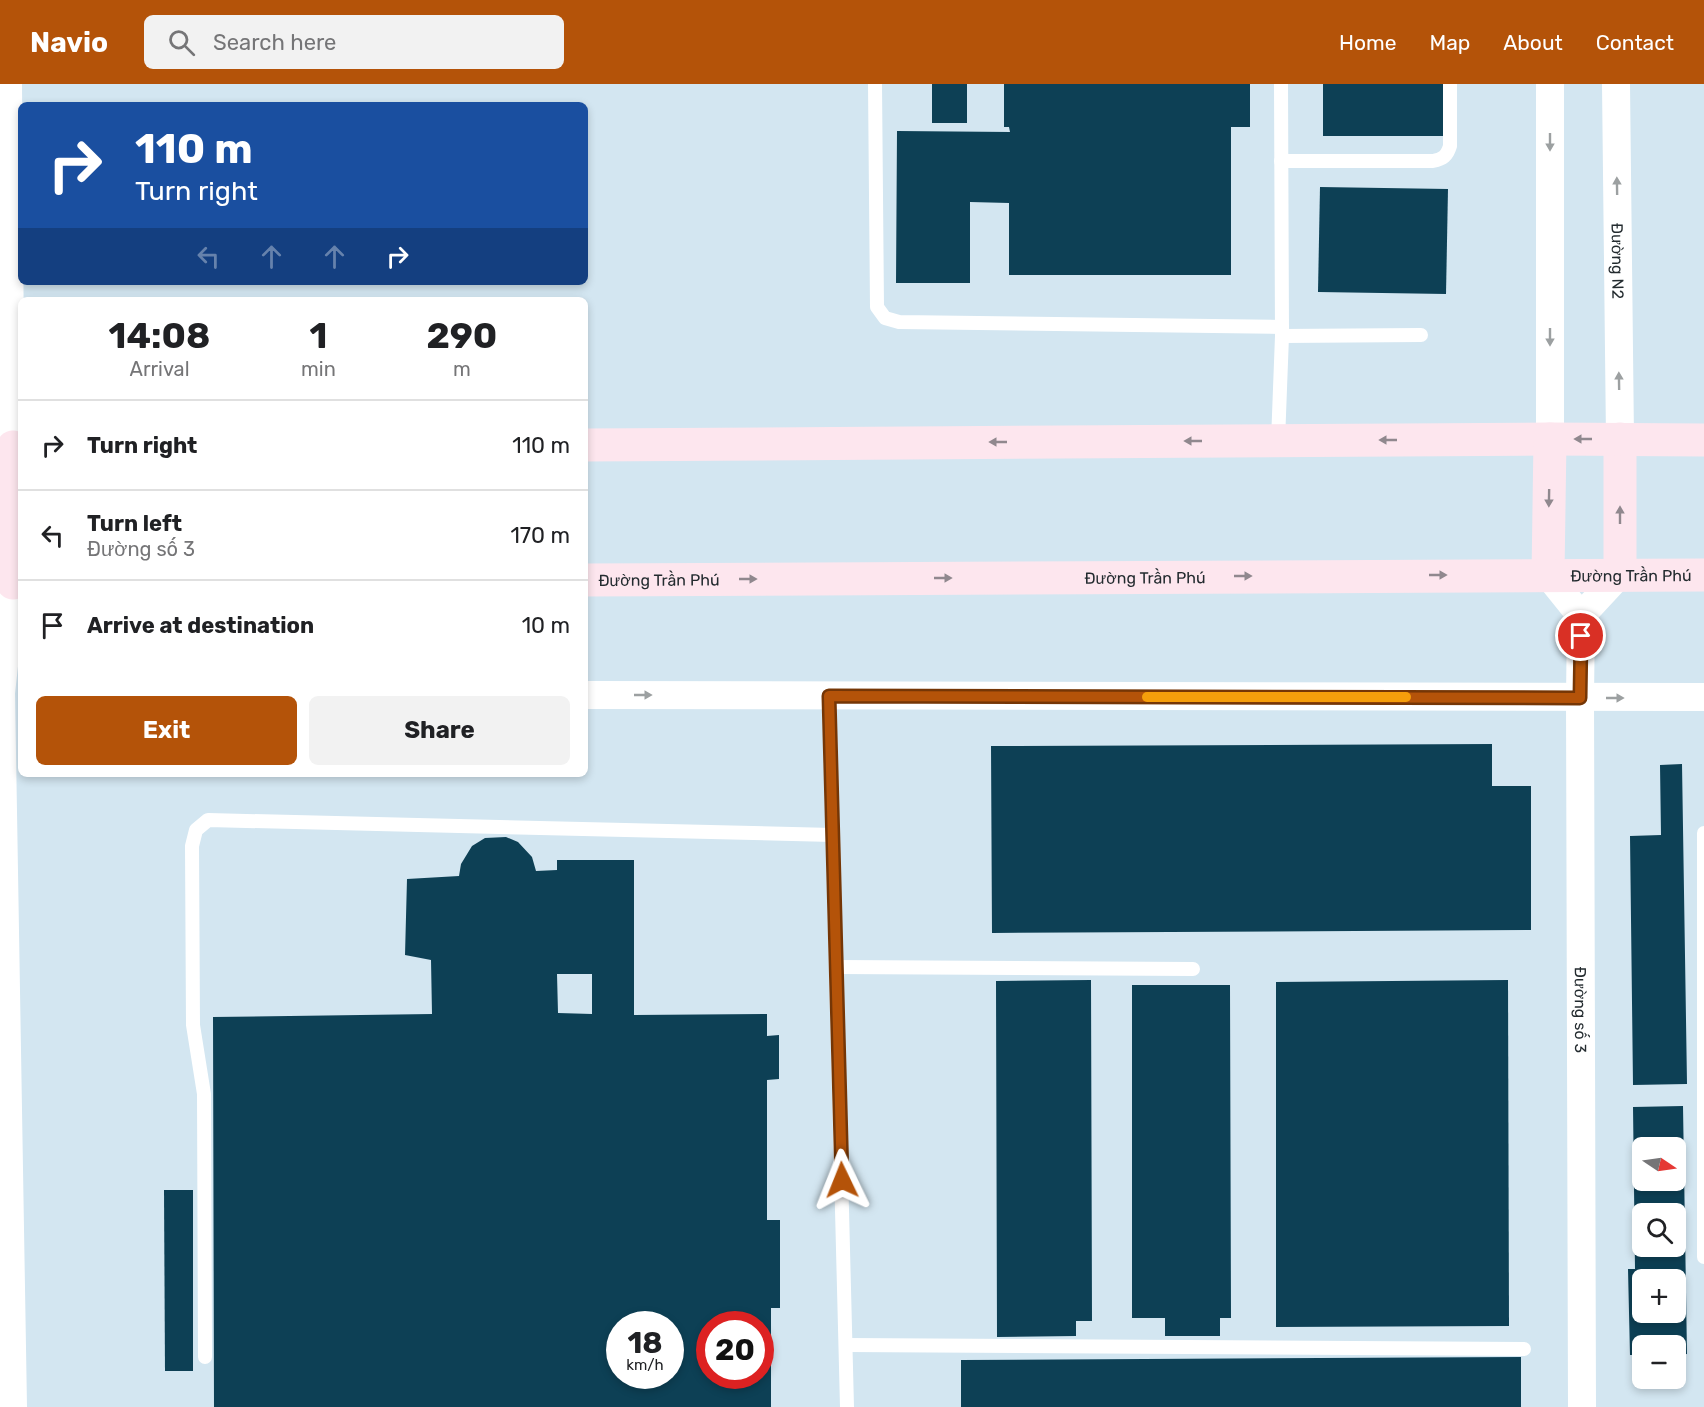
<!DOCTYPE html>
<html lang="en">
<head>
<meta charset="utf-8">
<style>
  body { margin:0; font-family:Rubik,sans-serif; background:#f2f2f2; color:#202124; height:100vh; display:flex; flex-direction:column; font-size:22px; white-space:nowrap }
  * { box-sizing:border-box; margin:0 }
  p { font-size:20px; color:#757577 }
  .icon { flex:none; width:33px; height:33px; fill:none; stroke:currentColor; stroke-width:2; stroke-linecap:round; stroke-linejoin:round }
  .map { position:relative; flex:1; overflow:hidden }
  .drawer { position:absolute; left:18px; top:213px; width:570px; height:480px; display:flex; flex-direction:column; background:#fff; border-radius:9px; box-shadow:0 3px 9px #0003 }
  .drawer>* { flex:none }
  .top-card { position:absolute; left:18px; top:18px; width:570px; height:183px; border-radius:9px; box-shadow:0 3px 9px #0003; background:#1a4fa0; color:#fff; overflow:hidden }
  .needle { width:39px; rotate:103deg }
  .fabs { position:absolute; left:1632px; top:1053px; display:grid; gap:12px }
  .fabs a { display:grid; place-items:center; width:54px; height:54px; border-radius:9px; background:#fff; box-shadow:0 3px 9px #0003; font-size:30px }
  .speed { position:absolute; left:606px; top:1227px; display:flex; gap:12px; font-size:30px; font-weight:700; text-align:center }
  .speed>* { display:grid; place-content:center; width:78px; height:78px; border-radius:50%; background:#fff; box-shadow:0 3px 9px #0003; line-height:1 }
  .speed small { font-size:15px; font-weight:400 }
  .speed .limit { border:9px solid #d22; background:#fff; color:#111 }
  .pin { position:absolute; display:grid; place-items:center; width:51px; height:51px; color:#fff; margin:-26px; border:3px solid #fff; border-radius:50%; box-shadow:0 2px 6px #0007 }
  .me { position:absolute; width:66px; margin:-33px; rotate:358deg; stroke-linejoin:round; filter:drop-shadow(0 0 4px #0008) }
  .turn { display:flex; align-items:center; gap:21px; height:126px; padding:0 18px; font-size:27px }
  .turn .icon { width:78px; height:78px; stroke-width:2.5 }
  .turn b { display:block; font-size:42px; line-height:51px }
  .lanes { display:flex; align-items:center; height:57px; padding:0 18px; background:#0003; justify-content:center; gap:30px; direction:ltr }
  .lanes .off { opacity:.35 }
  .eta { display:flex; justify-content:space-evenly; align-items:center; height:102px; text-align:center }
  .eta b { font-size:36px; font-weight:700; line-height:42px }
  .button { display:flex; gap:12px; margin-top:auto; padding:12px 18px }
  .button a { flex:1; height:69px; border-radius:9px; background:#b45309; color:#fff; font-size:24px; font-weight:700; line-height:69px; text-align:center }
  .button a+a { background:#f2f2f2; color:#202124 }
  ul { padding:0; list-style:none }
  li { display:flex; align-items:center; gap:18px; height:90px; padding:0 18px; border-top:2px solid #e0e0e0 }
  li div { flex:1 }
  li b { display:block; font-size:22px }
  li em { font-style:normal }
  header { display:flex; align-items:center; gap:36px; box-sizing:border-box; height:84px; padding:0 30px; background:#b45309; color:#fff }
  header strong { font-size:28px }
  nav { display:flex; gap:33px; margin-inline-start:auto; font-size:21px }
  .search { width:420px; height:54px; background:#f2f2f2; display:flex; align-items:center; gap:15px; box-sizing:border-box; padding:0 21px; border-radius:9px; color:#757577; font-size:22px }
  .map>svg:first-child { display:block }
  .building { fill:#0d4055; fill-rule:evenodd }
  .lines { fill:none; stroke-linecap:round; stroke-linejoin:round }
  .service { stroke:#fff; stroke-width:14 }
  .minor { stroke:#fff; stroke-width:28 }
  .secondary { stroke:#fde6ee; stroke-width:33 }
  .oneway { fill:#9ca0a1 }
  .oneway2 { fill:#90888e }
  .route-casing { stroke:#753606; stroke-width:15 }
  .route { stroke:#b45309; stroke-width:10 }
  .slow { stroke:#f59e0b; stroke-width:10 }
  .labels { text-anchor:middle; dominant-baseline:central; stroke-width:6; stroke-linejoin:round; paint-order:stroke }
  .street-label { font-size:16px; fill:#232b2f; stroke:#e0f4fe }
</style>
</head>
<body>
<header>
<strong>Navio</strong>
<div class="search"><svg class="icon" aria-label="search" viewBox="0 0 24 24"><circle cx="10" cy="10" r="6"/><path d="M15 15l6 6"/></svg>Search here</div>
<nav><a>Home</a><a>Map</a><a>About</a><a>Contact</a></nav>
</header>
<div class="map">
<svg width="1704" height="1323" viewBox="0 0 1704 1323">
  <rect width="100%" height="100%" fill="#d3e6f1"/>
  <g class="building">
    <rect x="932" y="0" width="35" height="39"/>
    <path d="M1004 0H1250V43H1231V191H1009V119L970 118V199H896L897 47 1010 48 1009 43H1004Z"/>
    <rect x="1323" y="0" width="124" height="52"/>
    <path d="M1320 103 1448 105 1446 210 1318 208Z"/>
    <path d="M1492 660V702H1531V846L992 849 991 662Z"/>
    <path d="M1682 680 1687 1000 1633 1001 1630 752 1661 751 1660 681Z"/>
    <path d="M506 753 518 758 532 773 536 787 557 786V776H634V931L767 930V952L779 951V995L767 996V1136H780V1224H771V1323H214L213 933 432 930 431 876 405 871 407 795 459 792 461 780 472 762 485 754ZM557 890H592V930L558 929ZM620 1240H670V1292H620ZM710 1240H760V1292H710Z"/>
    <path d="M1091 896 1092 1237H1076V1252L997 1253 996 897Z"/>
    <path d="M1508 896 1509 1242 1276 1243V898Z"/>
    <path d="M1132 901H1230L1231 1234H1220V1252H1165V1234H1132Z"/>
    <path d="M1683 1022 1687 1270 1676 1271V1262H1642V1271H1630L1628 1185H1635L1633 1023ZM1642 1064H1676V1096H1642ZM1642 1130H1676V1162H1642ZM1642 1196H1676V1228H1642Z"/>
    <path d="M164 1106H193V1287H165Z"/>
    <path d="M1521 1273V1323H961V1276Z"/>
  </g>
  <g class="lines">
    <g class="service">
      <path d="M875 0 877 223 885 234 899 238 1282 243"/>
      <path d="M1281 77H1433C1443 75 1447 72 1450 62V0"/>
      <path d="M1282 252 1421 251"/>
      <path d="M1278 357 1282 252 1281 0"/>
      <path d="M829 612 847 1323"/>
      <path d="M1704 749V1173"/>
      <path d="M836 883 1193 885"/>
      <path d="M846 1261 1524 1265"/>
      <path d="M205 1273 204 1010 193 941 192 762 196 746 208 736 833 751"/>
    </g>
    <g class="minor">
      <path d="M8 0 10 274 13 363"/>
      <path d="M1550 0V355"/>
      <path id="s1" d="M1616 0 1620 355"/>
      <path d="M1548 491 1581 532"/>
      <path id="s2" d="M1581 532 1580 614 1582 1323"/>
      <path d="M1581 532 1620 490"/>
      <path d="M585 611 1704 613"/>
      <path d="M13 1323 1 609 13 499"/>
    </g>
    <g class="secondary">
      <path d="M1620 355V490"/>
      <path d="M585 361 1550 355 1704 356"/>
      <path d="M13 363V499"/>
      <path d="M1548 491 1550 355"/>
      <path id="s3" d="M585 496 1704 491"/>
    </g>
  </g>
  <defs><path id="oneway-solid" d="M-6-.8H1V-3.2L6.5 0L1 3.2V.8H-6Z" transform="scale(1.5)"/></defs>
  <g class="oneway">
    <use href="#oneway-solid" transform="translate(1550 58) rotate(90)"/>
    <use href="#oneway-solid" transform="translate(1617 102) rotate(-91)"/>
    <use href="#oneway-solid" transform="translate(1550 253) rotate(90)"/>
    <use href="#oneway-solid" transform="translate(1619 297) rotate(-91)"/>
    <use href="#oneway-solid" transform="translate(643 611)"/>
    <use href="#oneway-solid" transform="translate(1615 614)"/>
  </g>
  <g class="oneway2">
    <use href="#oneway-solid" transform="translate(1583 355) rotate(180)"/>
    <use href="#oneway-solid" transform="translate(1388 356) rotate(180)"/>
    <use href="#oneway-solid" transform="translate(1193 357) rotate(180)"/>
    <use href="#oneway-solid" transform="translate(998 358) rotate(180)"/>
    <use href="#oneway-solid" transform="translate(1549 414) rotate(91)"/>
    <use href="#oneway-solid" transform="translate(1620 431) rotate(-90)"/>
    <use href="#oneway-solid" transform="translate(1438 491)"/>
    <use href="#oneway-solid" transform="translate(1243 492)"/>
    <use href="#oneway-solid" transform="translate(943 494)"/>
    <use href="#oneway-solid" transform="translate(748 495)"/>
  </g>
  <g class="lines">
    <defs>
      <path id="route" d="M842 1096 829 612 1580 614 1581 552"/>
    </defs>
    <use href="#route" class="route-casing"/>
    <use href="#route" class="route"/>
    <path class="slow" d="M1147 613H1406"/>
  </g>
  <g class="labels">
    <g class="street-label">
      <text stroke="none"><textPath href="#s1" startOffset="177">Đường N2</textPath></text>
      <text stroke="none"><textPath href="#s3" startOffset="1046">Đường Trần Phú</textPath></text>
      <text stroke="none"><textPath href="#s3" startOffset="560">Đường Trần Phú</textPath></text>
      <text stroke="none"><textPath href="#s3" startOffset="74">Đường Trần Phú</textPath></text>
      <text stroke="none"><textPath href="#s2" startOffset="394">Đường số 3</textPath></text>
    </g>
  </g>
</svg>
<div class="fabs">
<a><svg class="needle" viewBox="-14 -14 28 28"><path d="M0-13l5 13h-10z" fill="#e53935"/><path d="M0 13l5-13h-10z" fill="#757577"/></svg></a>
<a><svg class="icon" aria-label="search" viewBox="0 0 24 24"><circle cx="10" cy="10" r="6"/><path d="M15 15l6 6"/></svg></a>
<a>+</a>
<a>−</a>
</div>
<div class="speed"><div>18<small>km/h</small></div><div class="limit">20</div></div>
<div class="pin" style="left:1581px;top:552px;background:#d93025"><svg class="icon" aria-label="arrive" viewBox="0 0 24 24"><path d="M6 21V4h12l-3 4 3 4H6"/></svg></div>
<svg class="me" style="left:842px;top:1096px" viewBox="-20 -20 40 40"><path d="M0-17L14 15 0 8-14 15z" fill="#b45309" stroke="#fff" stroke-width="4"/></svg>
<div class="top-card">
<div class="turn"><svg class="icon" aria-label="right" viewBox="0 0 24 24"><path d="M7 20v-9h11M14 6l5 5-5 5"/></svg><div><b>110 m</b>Turn right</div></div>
<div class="lanes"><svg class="icon off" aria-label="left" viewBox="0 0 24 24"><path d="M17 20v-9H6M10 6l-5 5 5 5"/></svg><svg class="icon off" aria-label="ahead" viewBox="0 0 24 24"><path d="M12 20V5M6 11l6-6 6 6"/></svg><svg class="icon off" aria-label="ahead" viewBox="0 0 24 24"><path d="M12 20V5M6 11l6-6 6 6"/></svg><svg class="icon" aria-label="right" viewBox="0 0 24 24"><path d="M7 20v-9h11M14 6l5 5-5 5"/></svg></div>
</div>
<section class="drawer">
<div class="eta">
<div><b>14:08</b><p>Arrival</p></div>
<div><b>1</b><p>min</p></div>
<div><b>290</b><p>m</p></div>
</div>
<ul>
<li><svg class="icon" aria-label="right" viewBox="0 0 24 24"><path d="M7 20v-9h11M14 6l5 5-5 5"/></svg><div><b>Turn right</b></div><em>110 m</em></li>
<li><svg class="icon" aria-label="left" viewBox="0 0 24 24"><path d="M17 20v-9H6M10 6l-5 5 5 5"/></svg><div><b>Turn left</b><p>Đường số 3</p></div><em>170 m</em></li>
<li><svg class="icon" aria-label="arrive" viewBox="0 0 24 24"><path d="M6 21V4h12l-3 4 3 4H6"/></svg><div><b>Arrive at destination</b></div><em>10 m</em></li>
</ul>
<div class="button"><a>Exit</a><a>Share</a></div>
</section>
</div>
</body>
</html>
